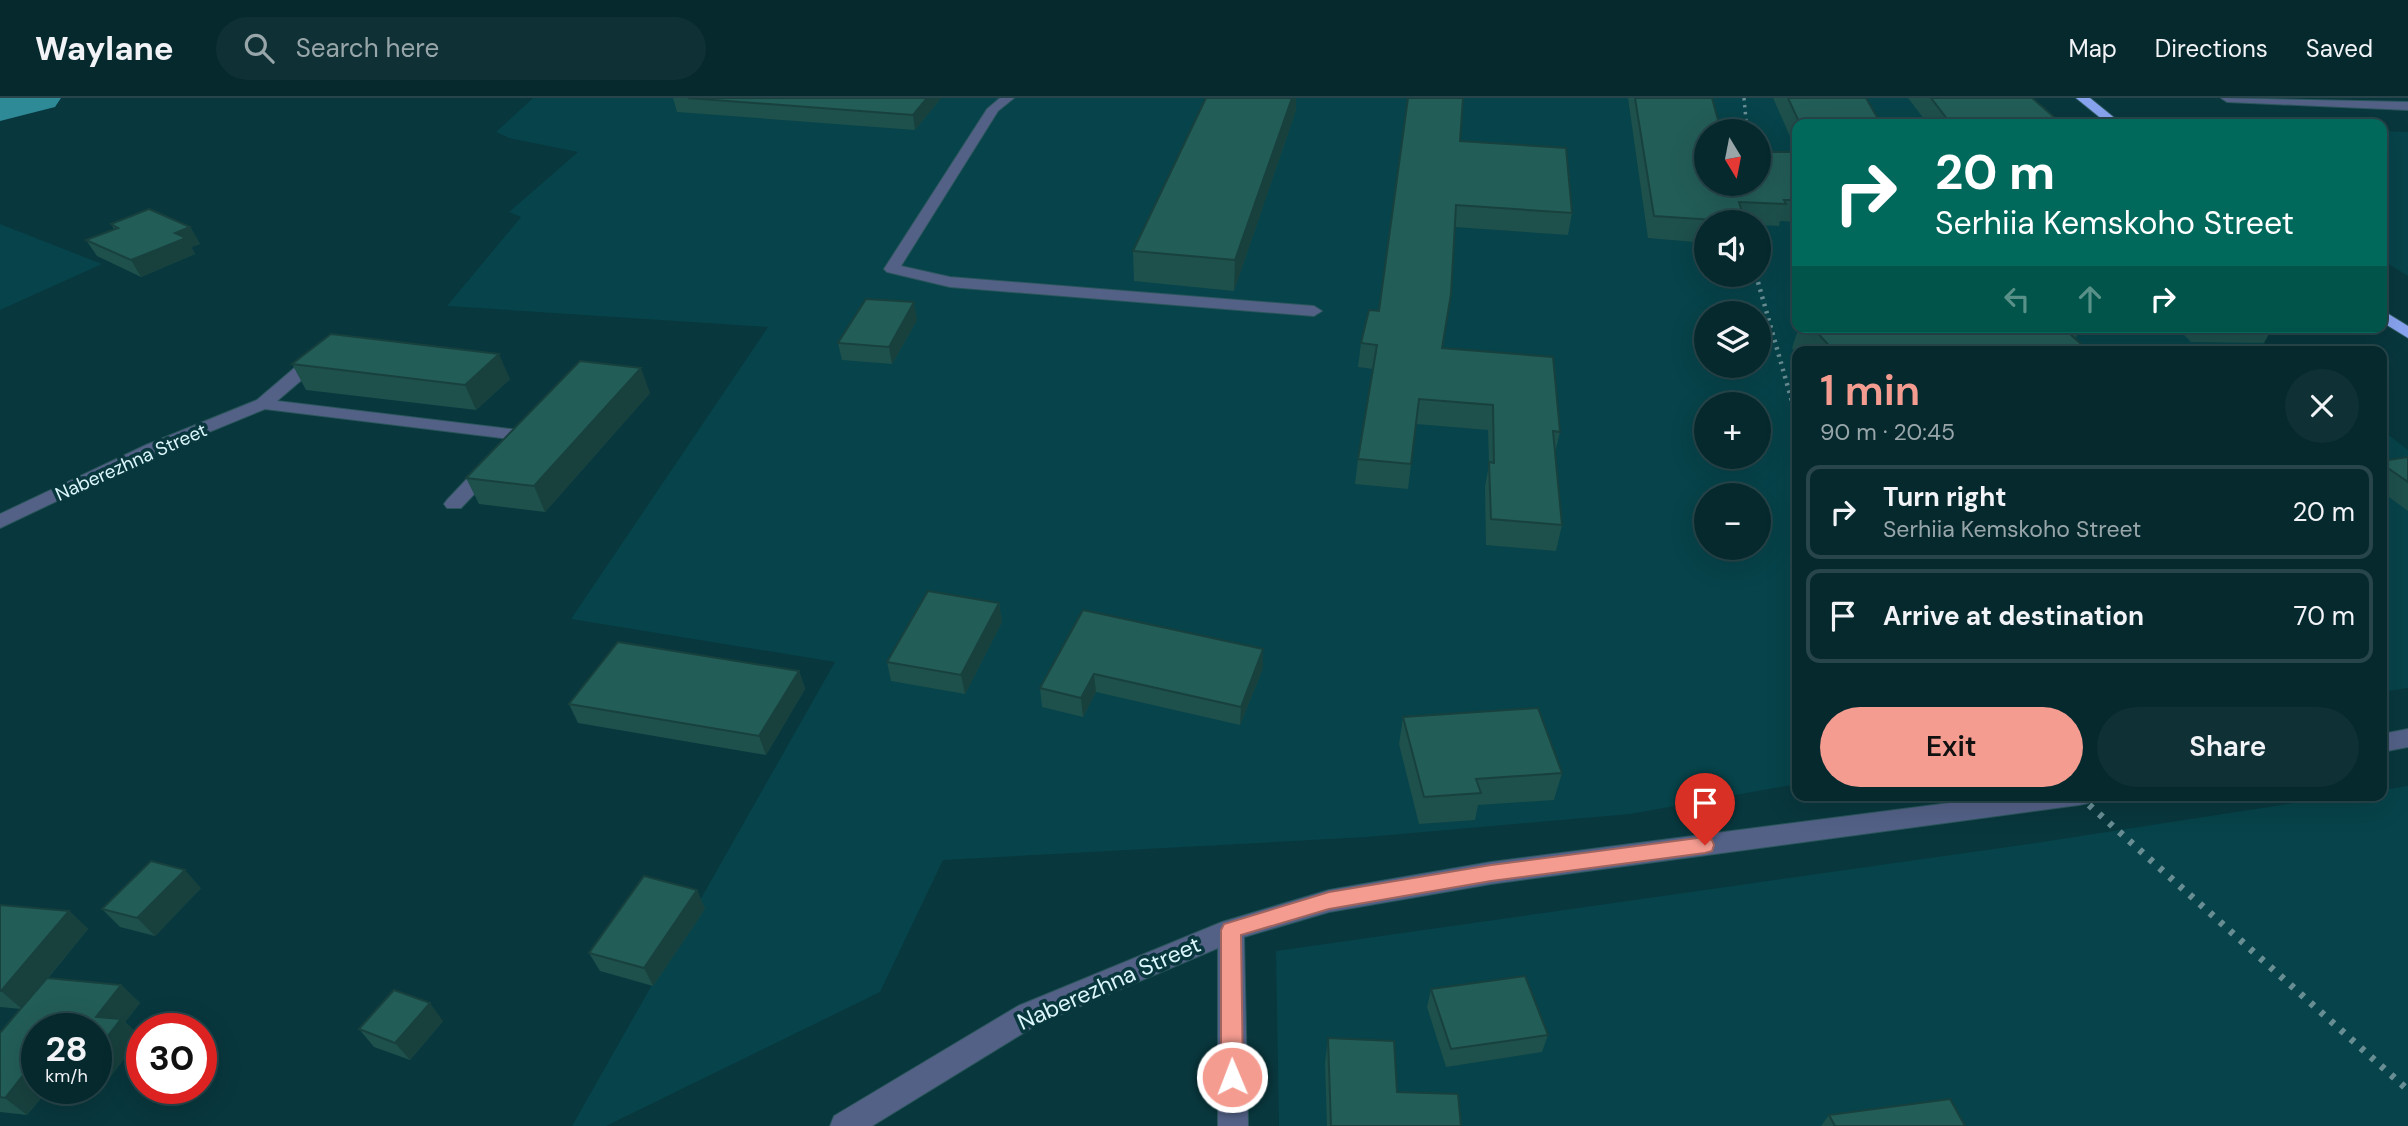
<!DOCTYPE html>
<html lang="en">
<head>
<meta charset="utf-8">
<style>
  body { margin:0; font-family:"DM Sans",sans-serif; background:#0f3136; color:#f1f3f6; height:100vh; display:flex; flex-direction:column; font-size:26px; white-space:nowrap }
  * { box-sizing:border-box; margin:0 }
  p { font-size:23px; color:#98a6aa }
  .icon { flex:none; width:38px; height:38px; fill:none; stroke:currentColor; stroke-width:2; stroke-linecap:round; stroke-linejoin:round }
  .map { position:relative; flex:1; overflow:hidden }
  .sheet { position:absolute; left:1792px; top:248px; width:595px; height:455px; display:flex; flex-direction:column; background:#06292e; border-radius:14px; box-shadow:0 7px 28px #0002,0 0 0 2px #27454a }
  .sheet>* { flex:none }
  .top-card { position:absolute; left:1792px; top:21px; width:595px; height:214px; border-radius:14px; box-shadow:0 7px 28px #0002,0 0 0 2px #27454a; background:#00695c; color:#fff; overflow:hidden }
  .needle { width:46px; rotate:170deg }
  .controls { position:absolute; left:1694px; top:21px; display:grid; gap:14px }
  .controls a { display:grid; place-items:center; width:77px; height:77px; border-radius:50%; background:#06292e; box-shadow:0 7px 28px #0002,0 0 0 2px #27454a; font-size:35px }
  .speed { position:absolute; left:21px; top:915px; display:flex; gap:14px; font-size:35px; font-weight:700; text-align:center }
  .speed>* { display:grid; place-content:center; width:91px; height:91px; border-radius:50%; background:#06292e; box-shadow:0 7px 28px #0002,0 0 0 2px #27454a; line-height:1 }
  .speed small { font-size:18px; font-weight:400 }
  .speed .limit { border:10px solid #d22; background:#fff; color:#111 }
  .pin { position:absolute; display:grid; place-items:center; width:60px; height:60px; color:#fff; margin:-72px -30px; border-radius:50% 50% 50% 0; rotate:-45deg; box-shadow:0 0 7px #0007 }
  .pin .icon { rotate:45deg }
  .me { position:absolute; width:77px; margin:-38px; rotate:359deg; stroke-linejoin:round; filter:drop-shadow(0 0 5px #0008) }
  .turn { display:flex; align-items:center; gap:24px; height:147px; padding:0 28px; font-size:32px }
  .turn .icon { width:91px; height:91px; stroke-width:2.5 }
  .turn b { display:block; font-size:49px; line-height:60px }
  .lanes { display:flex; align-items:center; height:66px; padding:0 28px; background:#0003; justify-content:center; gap:35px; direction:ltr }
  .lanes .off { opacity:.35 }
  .round { display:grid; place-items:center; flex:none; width:74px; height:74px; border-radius:37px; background:#0f3136 }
  .overview { display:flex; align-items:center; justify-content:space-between; height:119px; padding:0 28px }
  h1 { font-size:42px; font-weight:600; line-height:52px; color:#f59c91 }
  .primary-button { display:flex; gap:14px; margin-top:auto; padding:14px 28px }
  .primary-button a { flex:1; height:80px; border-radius:42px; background:#f59c91; color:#111; font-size:28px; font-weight:600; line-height:80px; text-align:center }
  .primary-button a+a { background:#0f3136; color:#f1f3f6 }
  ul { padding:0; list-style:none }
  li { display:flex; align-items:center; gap:21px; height:94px; margin:0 14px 10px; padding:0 14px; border:4px solid #27454a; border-radius:14px }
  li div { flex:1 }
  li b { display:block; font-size:26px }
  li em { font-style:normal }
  header { display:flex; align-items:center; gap:42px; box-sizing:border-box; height:98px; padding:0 35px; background:#06292e; border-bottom:2px solid #27454a }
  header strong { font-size:33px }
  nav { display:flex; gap:38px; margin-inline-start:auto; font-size:24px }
  .search { width:490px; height:63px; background:#0f3136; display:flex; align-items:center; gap:18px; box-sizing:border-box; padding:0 24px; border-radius:38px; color:#98a6aa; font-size:26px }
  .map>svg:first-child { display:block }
  .built { fill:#07434a; fill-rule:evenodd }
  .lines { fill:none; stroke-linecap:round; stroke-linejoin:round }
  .river { fill:#2f8a97; fill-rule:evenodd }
  .minor-casing { stroke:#2a565b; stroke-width:2 }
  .highway-casing { stroke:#2a565b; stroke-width:2 }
  .minor { fill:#536187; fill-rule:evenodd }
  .highway { fill:#88a4ef; fill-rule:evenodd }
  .rail-far2 { stroke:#688e94; stroke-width:3.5; stroke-dasharray:2.5 4.5; stroke-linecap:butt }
  .rail-far1 { stroke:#688e94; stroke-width:4.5; stroke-dasharray:2.5 5; stroke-linecap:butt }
  .rail { stroke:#688e94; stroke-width:7; stroke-dasharray:4.5 9; stroke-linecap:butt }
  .wall { fill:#1e504c }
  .shaded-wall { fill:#18413e }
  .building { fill:#235d58; stroke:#18413e; stroke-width:2 }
  .route { fill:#f59c91; stroke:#9f655e; stroke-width:2 }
  .labels { text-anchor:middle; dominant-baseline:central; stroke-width:7; stroke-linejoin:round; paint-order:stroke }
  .street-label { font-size:19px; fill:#daf6fb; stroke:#08373d }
  .near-street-label { font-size:23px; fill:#daf6fb; stroke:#08373d }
</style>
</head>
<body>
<header>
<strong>Waylane</strong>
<div class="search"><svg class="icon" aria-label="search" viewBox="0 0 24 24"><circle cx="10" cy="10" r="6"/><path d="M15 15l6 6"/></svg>Search here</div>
<nav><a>Map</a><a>Directions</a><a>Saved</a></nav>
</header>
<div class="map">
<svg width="2408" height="1028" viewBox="0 0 2408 1028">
  <rect width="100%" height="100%" fill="#08373d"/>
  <g class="built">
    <path d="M533 0H1936L1959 26H1797V229H2247L2274 254H1797V686L1630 716 1367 739 943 762 880 894 606 1028H572L835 564 571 521 768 229 447 208 521 119 509 114 578 54 509 40 496 34ZM1706 33H1759V86H1706ZM1706 124H1759V177H1706ZM1706 215H1759V268H1706ZM1706 306H1759V359H1706ZM1706 397H1759V450H1706Z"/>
    <path d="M2382 33 2408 34V178L2382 162Z"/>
    <path d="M0 126 102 166 0 212Z"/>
    <path d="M2382 332 2408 352V590L2382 594Z"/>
    <path d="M2408 688V1028H1279L1276 853 2042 744 2339 698H2382V692Z"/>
  </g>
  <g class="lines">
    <path class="river" d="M0 0H61L55 9 0 23Z"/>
    <defs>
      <g id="minor">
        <path d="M1000 0H1014L998 13 901 168 950 179 1314 208 1322 213 1314 218 950 189 887 174 884 171 987 11Z"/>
        <path d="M2221 0 2408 4V12L2227 4Z"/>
        <path d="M319 253 327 258 325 262 277 303 519 332 528 337 519 342 265 311 158 355 0 430V416L146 347 257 302 313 254Z"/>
        <path d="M489 363 498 369 496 373 461 410H447L444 406 447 402 482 365Z"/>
        <path d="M2408 631V649L2382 654V636Z"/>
        <path d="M2004 698H2091L2088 705 2079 707 1491 786 1329 814 1244 839 1248 1028H1218V850L1038 926 872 1028H830L834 1018 1018 908 1222 824 1329 792 1491 764Z"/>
      </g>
      <g id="highway">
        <path d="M2076 0H2090L2122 26H2108Z"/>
        <path d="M2382 212 2408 228V240L2382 224Z"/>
      </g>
    </defs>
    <use href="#minor" class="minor-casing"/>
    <use href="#highway" class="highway-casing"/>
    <use href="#minor" class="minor"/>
    <use href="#highway" class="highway"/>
    <path class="rail-far2" d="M1744 0 1747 33"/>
    <path class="rail-far1" d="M1756 177 1797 321"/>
    <path class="rail" d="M2079 698 2408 992"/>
  </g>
  <g class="wall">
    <path d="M673 0H941L915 32 677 14Z"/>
    <path d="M1206 0H1296V12L1234 193 1134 183 1133 153Z"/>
    <path d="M1628 0H1712L1706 86 1797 54 1773 0H1866L1881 26H1797V124L1780 123 1779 128 1759 127V124H1706V145L1648 140Z"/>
    <path d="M1908 0H2032L2062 26H1928Z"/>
    <path d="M1460 43 1572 115 1568 137 1455 129 1442 250 1560 334 1555 355 1562 427 1556 453 1486 447 1485 389 1489 366 1488 332 1416 326 1408 391 1355 386 1358 361 1373 271 1358 269 1361 245 1379 213Z"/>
    <path d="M111 126 190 129 200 146 191 149 195 156 141 179 97 158 86 142 114 131Z"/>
    <path d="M917 222 892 266 842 262 838 245Z"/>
    <path d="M1799 229H2071L2078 236 2075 241 2090 254H1797V256L1792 250Z"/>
    <path d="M2176 229H2273L2264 245 2191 244Z"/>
    <path d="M292 266 510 281 476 312 306 292Z"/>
    <path d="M1797 278V291L1794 287Z"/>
    <path d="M650 295 545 414 479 406 466 380Z"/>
    <path d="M2408 359V413L2382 394V363Z"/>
    <path d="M999 505 1002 524 965 596 891 583 887 564Z"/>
    <path d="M1083 512 1263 570 1240 627 1096 594 1083 619 1042 609 1040 590Z"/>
    <path d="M799 573 805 591 766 657 578 625 569 606Z"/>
    <path d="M1403 619 1562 675 1554 702 1478 707 1475 722 1419 726 1399 646Z"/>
    <path d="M201 790 155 838 120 829 102 811Z"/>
    <path d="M697 792 705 811 653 888 600 873 589 855Z"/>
    <path d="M0 807 69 813 88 831 48 880 121 887 140 905 125 924 141 939 110 979 96 977V931H37V990H72L68 996 46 994 27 1017 0 1014V935L21 911 0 909Z"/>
    <path d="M1431 891 1548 937 1542 954 1446 969 1427 909Z"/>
    <path d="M443 923 410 962 374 949 359 931Z"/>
    <path d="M1328 940 1397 994 1461 1028H1327L1325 965Z"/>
    <path d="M1829 1017 1965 1028H1821Z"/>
  </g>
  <g class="shaded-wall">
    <path d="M927 0H941L915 32 913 17Z"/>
    <path d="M1292 0H1296V12L1234 193 1235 162Z"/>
    <path d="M190 129 200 146 191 149 195 156 141 179 131 162 175 135Z"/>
    <path d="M914 204 917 222 892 266 889 249Z"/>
    <path d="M499 256 510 281 476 312 465 287Z"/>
    <path d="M641 270 650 295 545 414 534 388Z"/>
    <path d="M999 505 1002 524 965 596 961 577Z"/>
    <path d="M1263 551V570L1240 627 1241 609Z"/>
    <path d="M799 573 805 591 766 657 759 638Z"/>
    <path d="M1094 576 1096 594 1083 619 1081 600Z"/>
    <path d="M185 772 201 790 155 838 137 820Z"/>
    <path d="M697 792 705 811 653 888 644 870Z"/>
    <path d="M69 813 88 831 22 911 1 893Z"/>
    <path d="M121 887 140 905 125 924 141 939 110 979 96 967V919Z"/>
    <path d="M430 905 443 923 410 962 395 945Z"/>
    <path d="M24 976 37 986V990H42L46 994 27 1017 5 1000Z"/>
    <path d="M61 990H72L68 996Z"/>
  </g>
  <g class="building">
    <path d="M688 0H927L913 17Z"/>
    <path d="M1206 0H1292L1235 162 1133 153Z"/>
    <path d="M1408 0H1463L1460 43 1566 50 1572 115 1456 107 1451 196 1442 250 1553 259 1560 334 1553 333 1562 427 1491 421 1489 364 1494 365 1493 307 1419 301 1411 366 1358 361 1377 247 1361 245 1369 212 1379 213Z"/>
    <path d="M1635 0H1712L1721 33H1706V86H1759V54H1797V102H1784L1786 106 1739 104 1745 124 1654 118Z"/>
    <path d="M1788 0H1866L1881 26H1800Z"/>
    <path d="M1931 0H2032L2062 26H1951Z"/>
    <path d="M149 111 190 129 175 135 186 140 131 162 86 142 118 130 111 126Z"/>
    <path d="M866 201 914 204 889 249 838 245Z"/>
    <path d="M1812 229H2071L2078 236H2070L2090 254H1825L1834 253Z"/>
    <path d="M331 236 499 256 465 287 292 266Z"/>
    <path d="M580 263 641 270 534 388 466 380Z"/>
    <path d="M2408 359V384L2382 366V363Z"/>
    <path d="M928 493 999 505 961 577 887 564Z"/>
    <path d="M1083 512 1263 551 1241 609 1094 576 1081 600 1040 590Z"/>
    <path d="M618 544 799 573 759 638 569 606Z"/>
    <path d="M1538 610 1562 675 1476 681 1481 695 1424 699 1403 619Z"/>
    <path d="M151 763 185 772 137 820 102 811Z"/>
    <path d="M644 778 697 792 644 870 589 855Z"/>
    <path d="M0 807 69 813 1 893H0Z"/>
    <path d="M1525 878 1548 937 1451 951 1431 891Z"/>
    <path d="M47 880 121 887 96 919 121 921 96 953V931H37V978L24 976 5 1000 0 999V935Z"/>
    <path d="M394 892 430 905 395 945 359 931Z"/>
    <path d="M1328 940 1394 943 1397 994 1458 996 1461 1028H1331Z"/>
    <path d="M1950 1001 1965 1028H1835L1829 1017Z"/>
  </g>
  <path class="route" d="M1705 739 1712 742 1714 747 1712 753 1705 755 1491 783 1329 811 1241 837 1243 979 1240 986 1232 989 1225 986 1221 979V832L1224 826 1329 794 1491 767Z"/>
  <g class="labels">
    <g class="street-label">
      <text transform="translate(131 364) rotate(-24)">Naberezhna Street</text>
    </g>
    <g class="near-street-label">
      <text transform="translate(1109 885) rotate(-24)">Naberezhna Street</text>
    </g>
  </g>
</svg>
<div class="controls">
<a><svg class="needle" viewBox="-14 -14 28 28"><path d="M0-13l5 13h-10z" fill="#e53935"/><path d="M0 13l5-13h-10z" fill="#98a6aa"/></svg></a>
<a><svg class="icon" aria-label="sound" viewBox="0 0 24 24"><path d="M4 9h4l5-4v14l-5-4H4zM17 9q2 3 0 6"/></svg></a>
<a><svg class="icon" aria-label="layers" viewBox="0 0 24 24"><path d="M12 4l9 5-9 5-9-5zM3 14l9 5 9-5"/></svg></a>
<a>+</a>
<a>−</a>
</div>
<div class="speed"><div>28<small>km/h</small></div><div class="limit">30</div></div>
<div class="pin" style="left:1705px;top:747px;background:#d93025"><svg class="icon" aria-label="arrive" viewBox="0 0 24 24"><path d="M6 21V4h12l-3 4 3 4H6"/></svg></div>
<svg class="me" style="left:1232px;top:979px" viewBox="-20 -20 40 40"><circle r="17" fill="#f59c91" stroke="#fff" stroke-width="3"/><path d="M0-11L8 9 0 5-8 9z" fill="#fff"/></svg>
<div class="top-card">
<div class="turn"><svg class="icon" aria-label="right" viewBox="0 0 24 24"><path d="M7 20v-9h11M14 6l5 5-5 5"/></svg><div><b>20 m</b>Serhiia Kemskoho Street</div></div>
<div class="lanes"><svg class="icon off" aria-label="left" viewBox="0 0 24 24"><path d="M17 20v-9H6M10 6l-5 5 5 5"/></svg><svg class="icon off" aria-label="ahead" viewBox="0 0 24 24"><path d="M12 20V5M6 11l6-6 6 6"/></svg><svg class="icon" aria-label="right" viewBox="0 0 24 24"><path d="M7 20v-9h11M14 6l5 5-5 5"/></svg></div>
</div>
<section class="sheet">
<div class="overview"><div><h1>1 min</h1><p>90 m · 20:45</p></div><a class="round"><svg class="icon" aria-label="close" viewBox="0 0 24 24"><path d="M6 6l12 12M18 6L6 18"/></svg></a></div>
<ul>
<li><svg class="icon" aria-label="right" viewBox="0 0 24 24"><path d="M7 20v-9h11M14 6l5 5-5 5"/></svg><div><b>Turn right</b><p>Serhiia Kemskoho Street</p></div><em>20 m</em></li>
<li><svg class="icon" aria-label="arrive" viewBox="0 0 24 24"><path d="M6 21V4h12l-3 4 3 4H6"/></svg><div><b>Arrive at destination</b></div><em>70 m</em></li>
</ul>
<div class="primary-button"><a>Exit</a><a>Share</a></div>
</section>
</div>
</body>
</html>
